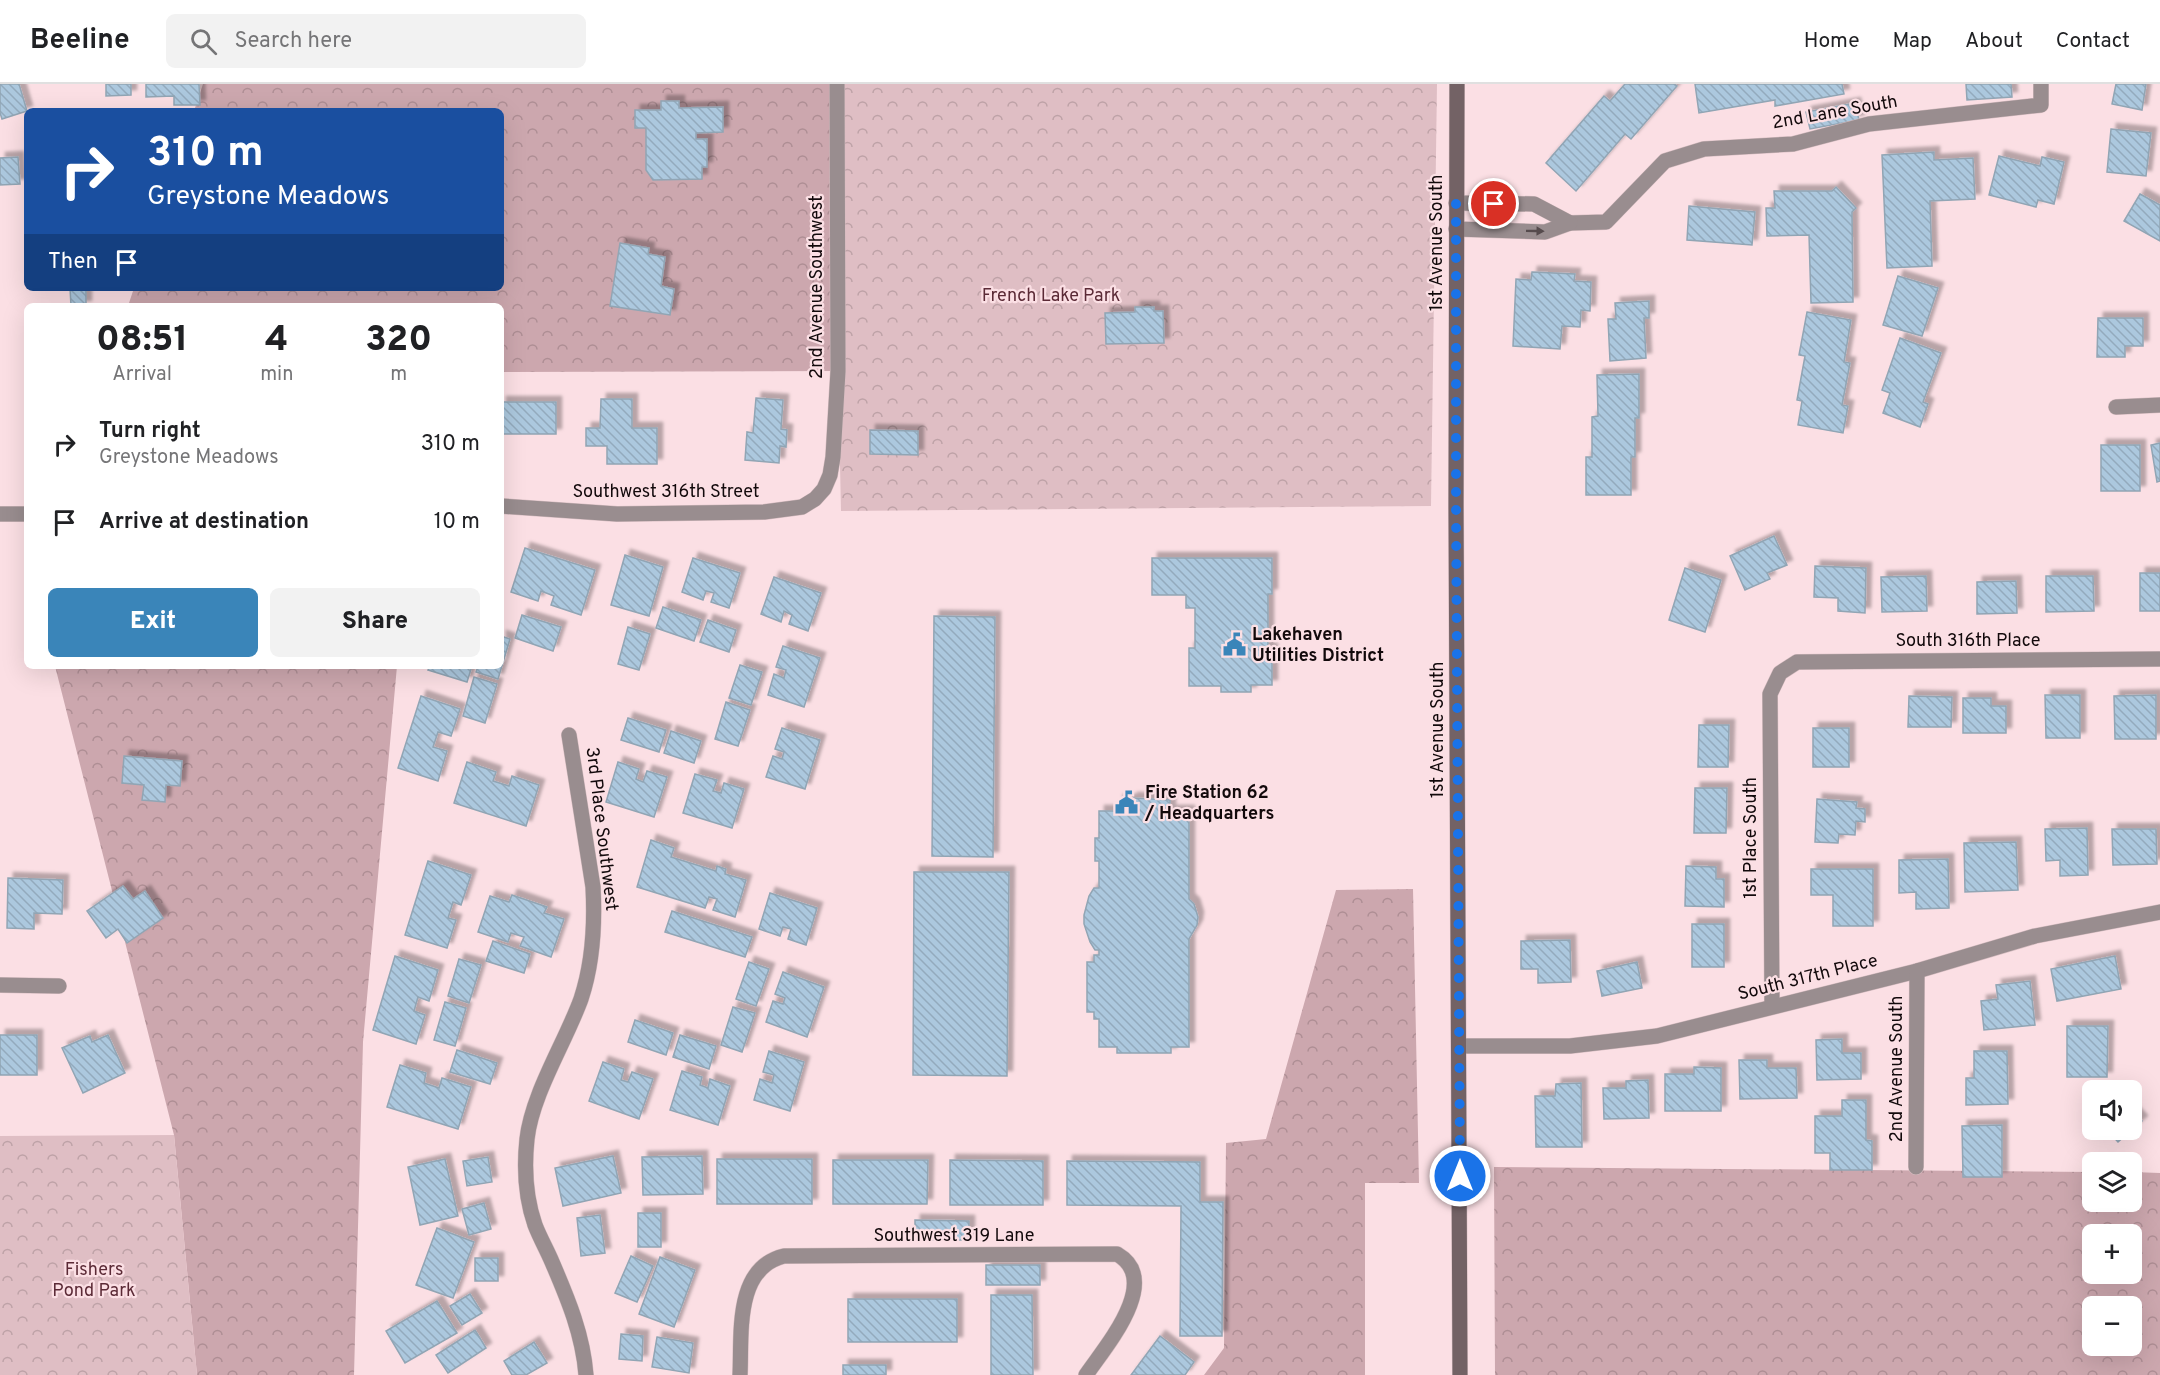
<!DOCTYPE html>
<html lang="en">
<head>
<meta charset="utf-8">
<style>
  body { margin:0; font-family:Overpass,sans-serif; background:#f2f2f2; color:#202124; height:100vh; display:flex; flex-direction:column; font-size:22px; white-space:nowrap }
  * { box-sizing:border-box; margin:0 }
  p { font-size:20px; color:#757577 }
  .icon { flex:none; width:33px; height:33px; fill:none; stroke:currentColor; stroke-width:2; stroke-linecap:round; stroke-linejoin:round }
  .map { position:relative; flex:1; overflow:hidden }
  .panel { position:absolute; left:24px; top:219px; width:480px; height:366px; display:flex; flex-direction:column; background:#fff; border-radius:9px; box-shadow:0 6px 24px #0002 }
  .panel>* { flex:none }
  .banner { position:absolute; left:24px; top:24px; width:480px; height:183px; border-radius:9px; box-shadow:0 6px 24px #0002; background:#1a4fa0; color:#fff; overflow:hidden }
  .fabs { position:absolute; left:2082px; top:996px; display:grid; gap:12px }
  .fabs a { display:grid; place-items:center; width:60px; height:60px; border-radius:9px; background:#fff; box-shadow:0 6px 24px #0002; font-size:30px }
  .pin { position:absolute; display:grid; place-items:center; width:51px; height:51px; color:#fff; margin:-26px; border:3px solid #fff; border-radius:50%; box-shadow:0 2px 6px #0007 }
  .me { position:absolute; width:66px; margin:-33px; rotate:0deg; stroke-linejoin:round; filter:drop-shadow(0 0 4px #0008) }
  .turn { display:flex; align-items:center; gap:21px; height:126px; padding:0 24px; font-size:27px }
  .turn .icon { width:78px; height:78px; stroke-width:2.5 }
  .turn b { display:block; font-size:42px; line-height:51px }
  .then { display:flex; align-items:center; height:57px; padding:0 24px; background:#0003; gap:12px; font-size:22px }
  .eta { display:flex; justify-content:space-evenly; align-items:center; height:102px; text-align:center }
  .eta b { font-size:36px; font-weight:800; line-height:42px }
  .cta { display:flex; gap:12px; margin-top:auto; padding:12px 24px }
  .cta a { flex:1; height:69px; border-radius:9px; background:#3a85b9; color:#fff; font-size:24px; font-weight:800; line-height:69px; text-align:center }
  .cta a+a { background:#f2f2f2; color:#202124 }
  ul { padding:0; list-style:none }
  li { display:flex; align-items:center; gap:18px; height:78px; padding:0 24px }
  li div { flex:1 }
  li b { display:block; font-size:22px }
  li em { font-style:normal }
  header { display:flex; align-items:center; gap:36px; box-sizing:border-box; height:84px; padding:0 30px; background:#fff; border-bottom:2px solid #e0e0e0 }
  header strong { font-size:28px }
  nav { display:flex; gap:33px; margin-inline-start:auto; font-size:21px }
  .search { width:420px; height:54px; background:#f2f2f2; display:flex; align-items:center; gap:15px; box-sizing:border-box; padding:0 21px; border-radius:9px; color:#757577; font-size:22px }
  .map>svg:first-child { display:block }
  .forest { fill:url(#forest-crowns); fill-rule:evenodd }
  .park { fill:url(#park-crowns) }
  .building { fill:url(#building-back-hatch); stroke:#91a5b4; stroke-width:1.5; filter:url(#shadow) }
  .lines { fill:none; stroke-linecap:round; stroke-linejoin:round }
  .minor-casing { stroke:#d6bdc1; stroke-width:16 }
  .secondary-casing { stroke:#d6bdc1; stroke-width:16 }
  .minor { stroke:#998d8f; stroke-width:15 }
  .secondary { stroke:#736265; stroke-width:15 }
  .oneway { fill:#564b4d }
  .route { stroke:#1a73e8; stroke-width:10; stroke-dasharray:0 18 }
  .labels { text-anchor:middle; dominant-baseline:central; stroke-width:4.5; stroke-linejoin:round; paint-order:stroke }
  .street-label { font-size:18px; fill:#12090b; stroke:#fbdfe4 }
  .park-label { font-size:18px; fill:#5b2a36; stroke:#fbdfe4 }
  .poi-label { font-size:18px; font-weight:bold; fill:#12090b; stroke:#fbdfe4; text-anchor:start }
</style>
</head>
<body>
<header>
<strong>Beeline</strong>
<div class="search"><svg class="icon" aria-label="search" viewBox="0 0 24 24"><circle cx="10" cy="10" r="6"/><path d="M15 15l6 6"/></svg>Search here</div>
<nav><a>Home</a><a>Map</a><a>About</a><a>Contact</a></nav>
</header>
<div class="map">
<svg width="2160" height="1291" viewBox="0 0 2160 1291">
  <defs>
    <pattern id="forest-crowns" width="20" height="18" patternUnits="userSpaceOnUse" patternTransform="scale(1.5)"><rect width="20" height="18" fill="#cca7ae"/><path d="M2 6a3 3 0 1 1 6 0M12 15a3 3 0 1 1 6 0" fill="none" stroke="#ae8e94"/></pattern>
    <pattern id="park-crowns" width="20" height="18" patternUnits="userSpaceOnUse" patternTransform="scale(1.5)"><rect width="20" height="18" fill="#dfbec4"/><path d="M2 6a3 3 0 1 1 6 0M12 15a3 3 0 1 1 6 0" fill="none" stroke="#bea2a7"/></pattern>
    <pattern id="building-back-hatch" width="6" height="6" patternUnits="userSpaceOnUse" patternTransform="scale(1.5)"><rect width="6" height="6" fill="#acc8de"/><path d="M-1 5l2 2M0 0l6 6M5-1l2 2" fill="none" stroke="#93aabd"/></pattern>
    <filter id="shadow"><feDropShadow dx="5.5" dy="-5.5" stdDeviation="1.5" flood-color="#0004"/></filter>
  </defs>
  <rect width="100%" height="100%" fill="#fbdfe4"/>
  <g class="forest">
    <path d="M203 0H837L838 287 501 288V222H128L134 204H501V27H194Z"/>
    <path d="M55 582H397L363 958 354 1291H197L174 1051Z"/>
    <path d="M1413 805 1419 1099H1365V1291H1204L1224 1264 1226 1059 1266 1055 1336 806Z"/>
    <path d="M1494 1083 2092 1088V1118H2132V1088L2160 1089V1291H1495ZM2092 1150H2132V1190H2092ZM2092 1222H2132V1262H2092Z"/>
  </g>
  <g class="park">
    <path d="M837 0H1437L1431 422 841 427 838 287Z"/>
    <path d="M174 1051 197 1291H0V1052Z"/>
  </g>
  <g class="building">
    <path d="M0 0H19L27 27 2 35 0 29Z"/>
    <path d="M106 0H131V11L106 12Z"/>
    <path d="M146 0H199L200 21H174V12L146 13Z"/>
    <path d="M1625 0H1674L1677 2 1631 55 1625 50 1576 107 1546 79 1604 12 1610 17Z"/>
    <path d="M1695 0H1842L1844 10 1775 22V16L1699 29Z"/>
    <path d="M1966 0H2011L2012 13 1967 16Z"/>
    <path d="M2116 0H2146L2142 26 2112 20Z"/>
    <path d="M661 17H679V24L723 23V48L696 49V55H707V83H702V95L653 96 646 86V44H635V26H661Z"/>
    <path d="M1855 19 1859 36 1810 45 1806 28Z"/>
    <path d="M2111 45 2151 49 2146 92 2107 88Z"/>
    <path d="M1934 68V76L1973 74 1975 115 1930 117 1932 182 1887 184 1882 71Z"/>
    <path d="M1999 72 2040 82 2042 73 2064 78 2054 120 2038 116 2036 123 1989 111Z"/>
    <path d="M18 73 20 100 0 101V74Z"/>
    <path d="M1836 103 1856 124 1852 128 1853 218 1811 219 1809 151 1767 152 1766 124H1775L1774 107H1832Z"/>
    <path d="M2140 110 2160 121V157L2124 137Z"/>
    <path d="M1689 122 1755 128 1752 161 1687 156Z"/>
    <path d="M620 159 649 164 648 170 665 173 661 202 674 205 670 231 610 222Z"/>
    <path d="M1532 188 1575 190 1574 197 1591 198 1590 227 1581 226 1580 243 1562 242 1560 265 1513 262 1516 195 1531 196Z"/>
    <path d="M1898 192 1938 204 1922 252 1883 241Z"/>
    <path d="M70 204H86V222H71Z"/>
    <path d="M1649 217V234H1644L1646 274 1610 277 1608 235H1616L1615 219Z"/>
    <path d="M1135 223H1154V227H1163L1164 259 1106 260 1105 229 1135 228Z"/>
    <path d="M1807 228 1851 236 1844 278 1850 279 1842 321 1848 322 1843 349 1798 341 1802 317 1797 316 1805 272 1799 271Z"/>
    <path d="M2098 234H2143V262H2125V273H2097Z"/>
    <path d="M1900 254 1941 269 1923 318 1928 320 1920 343 1883 329 1890 309 1882 306Z"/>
    <path d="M1639 290V334H1635V373H1631V411H1586V373H1592V333L1598 332 1597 291Z"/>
    <path d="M756 314 783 316 781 345 787 346 786 363 780 362 779 379 745 376 747 348 753 349Z"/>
    <path d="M601 315H632V344H657V380H607V362H586V344H600Z"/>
    <rect x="501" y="318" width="55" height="32"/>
    <path d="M870 346 918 347V371L870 370Z"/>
    <path d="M2160 359V397L2157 398 2151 361Z"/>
    <rect x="2101" y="361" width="39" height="46"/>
    <path d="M1774 452 1787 481 1767 489 1770 495 1745 506 1730 472Z"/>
    <path d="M525 464 595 486 581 531 551 521 554 512 541 507 538 517 511 508Z"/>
    <path d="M625 471 663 483 649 532 611 521Z"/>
    <path d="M693 474 740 489 729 524 711 518 714 509 706 507 703 516 682 508Z"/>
    <path d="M1152 474H1272V510H1268V565H1272V601H1251V608H1221V602H1189V564H1195V524H1186V511H1152Z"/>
    <path d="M1815 482 1866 484 1865 529 1838 527V514L1814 513Z"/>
    <path d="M1685 484 1721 496 1705 548 1669 536Z"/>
    <rect x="2140" y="489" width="20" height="38"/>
    <path d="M1926 492 1927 527 1882 528 1881 493Z"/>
    <path d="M2046 492H2093L2094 527 2046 528Z"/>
    <path d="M774 493 821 509 808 547 789 540 792 531 784 527 781 538 761 530Z"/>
    <path d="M2016 497 2017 529 1977 530V498Z"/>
    <path d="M663 523 701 536 694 557 656 544Z"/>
    <path d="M522 531 561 543 553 567 515 554Z"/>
    <path d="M934 532 995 533 993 773 932 772Z"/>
    <path d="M708 536 736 546 729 568 700 558Z"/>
    <path d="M628 543 650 550 639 586 618 580Z"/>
    <path d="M501 552 510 555 498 595 476 588 478 582H501Z"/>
    <path d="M783 562 820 574 804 623 768 611 774 590 784 594 786 586 776 583Z"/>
    <path d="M740 581 762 588 751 621 729 614Z"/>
    <path d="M430 582H472L467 598 428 586Z"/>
    <path d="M474 593 497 600 485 639 463 632Z"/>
    <path d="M2045 611H2080V654H2046Z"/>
    <path d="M2156 611V655H2115L2114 612Z"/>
    <path d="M421 612 460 625 451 652 438 648 433 663 447 667 438 697 398 684Z"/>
    <path d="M1909 612 1952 613 1951 643H1908Z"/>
    <path d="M1963 614H1991V622H2006V649H1963Z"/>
    <path d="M726 618 750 626 738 662 715 655Z"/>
    <path d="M628 634 666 646 659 668 621 656Z"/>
    <path d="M1699 641H1729L1728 683H1698Z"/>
    <path d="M782 644 820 656 805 705 766 693 773 672 782 675 784 668 775 665Z"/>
    <rect x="1813" y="644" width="36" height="39"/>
    <path d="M671 647 701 657 694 679 664 669Z"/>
    <path d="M124 672 182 677 180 702 166 701 165 718 142 716 144 701 122 699Z"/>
    <path d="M467 678 496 688 493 697 509 702 512 692 539 701 526 742 454 719Z"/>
    <path d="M618 678 639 685 636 695 643 698 647 687 667 693 654 733 606 718Z"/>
    <path d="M695 690 717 696 713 707 721 709 724 699 744 705 732 744 683 729Z"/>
    <path d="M1695 704H1727L1726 749H1694Z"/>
    <path d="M1132 714 1170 716V727H1189V815L1194 820 1198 833 1197 841 1189 855V963H1171V969H1117V963H1099V935H1094V928H1087V878H1094V871H1099V866H1095L1090 858 1084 840V831L1089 812 1094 804H1099V777H1095V754H1099V727H1118V716H1132Z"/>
    <path d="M1817 715 1857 718 1856 724 1865 725V738L1856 737 1855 751 1839 750 1838 759 1815 758Z"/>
    <path d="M2087 744 2088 791 2060 792V776L2046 777 2045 745Z"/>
    <path d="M2112 745H2156L2157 780 2113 781Z"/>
    <path d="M651 756 674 764 671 773 716 787 717 782 726 785 725 790 746 796 735 833 713 826 717 815 709 813 705 824 637 803Z"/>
    <path d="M2016 758 2018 806 1965 808 1964 759Z"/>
    <path d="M1948 775 1949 824 1916 825V808L1899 809V776Z"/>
    <path d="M428 777 471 791 461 821 453 818 448 834 456 836 447 864 405 851Z"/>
    <path d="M1686 782 1716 783V795H1724V823L1685 822Z"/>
    <path d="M1811 785H1873V842H1833V811H1811Z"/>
    <path d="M914 788H1009L1007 992 913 991Z"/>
    <path d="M8 794 63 796 62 830 34 829V845L7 844Z"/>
    <path d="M123 802 133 815 145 807 163 834 127 859 118 845 106 854 87 827Z"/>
    <path d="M770 809 817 824 806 861 788 855 791 845 783 843 780 852 759 845Z"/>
    <path d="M512 811 547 823 544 829 564 835 551 873 520 862 524 853 511 849 508 858 478 848 490 812 509 818Z"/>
    <path d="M672 827 752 853 745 873 665 848Z"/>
    <rect x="1692" y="840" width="32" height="43"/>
    <path d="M1570 856 1571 898 1538 899V885H1521V857Z"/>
    <path d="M493 857 530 870 524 889 486 877Z"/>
    <path d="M395 872 438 886 429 917 418 913 414 927 425 931 416 960 373 946Z"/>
    <path d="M2115 872 2121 905 2057 917 2051 885Z"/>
    <path d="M459 875 481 881 469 919 448 912Z"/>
    <path d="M749 878 769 885 756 922 736 915Z"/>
    <path d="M1637 878 1642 904 1602 912 1597 887Z"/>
    <path d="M783 888 824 903 807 953 766 938 773 917 783 920 785 914 775 910Z"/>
    <path d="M2030 897 2035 941 1984 946 1981 917 1998 915 1996 901Z"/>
    <path d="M445 918 466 924 455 962 434 956Z"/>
    <path d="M733 923 755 929 742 968 721 961Z"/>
    <path d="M635 936 673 949 666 971 628 958Z"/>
    <path d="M2067 942H2108L2107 993H2067Z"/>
    <rect x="0" y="951" width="37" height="40"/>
    <path d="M108 951 125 989 83 1009 62 964 90 952 92 958Z"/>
    <path d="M680 951 716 962 709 985 673 973Z"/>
    <path d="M1842 955V969H1861V995L1817 996 1816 956Z"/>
    <path d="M457 966 497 979 490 1000 450 988Z"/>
    <path d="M769 967 804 978 790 1027 754 1016 760 995 772 999 774 991 763 988Z"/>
    <path d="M1974 967H2007L2008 1020 1966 1021V994H1974Z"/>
    <path d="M1739 976H1767V984H1796L1797 1014 1740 1015Z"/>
    <path d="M603 978 624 985 621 996 628 998 632 988 653 995 639 1035 589 1017Z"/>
    <path d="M400 981 426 989 424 999 439 1004 442 994 471 1003 458 1045 387 1023Z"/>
    <path d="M1694 983 1721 984V1027H1665V990H1694Z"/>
    <path d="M682 987 702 993 700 1001 708 1004 710 995 730 1002 718 1041 670 1026Z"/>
    <path d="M1648 996 1649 1034 1604 1035 1603 1004H1626V997Z"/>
    <path d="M1581 999 1582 1063H1536L1535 1012H1555L1556 1000Z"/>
    <path d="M1842 1016H1866V1056L1872 1057V1086H1830V1069H1815V1032H1842Z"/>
    <path d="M2132 1026 2142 1037 2118 1058 2107 1046H2132Z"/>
    <path d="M2002 1041V1093H1963L1962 1042Z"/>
    <path d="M613 1072 621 1109 563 1122 555 1084Z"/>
    <path d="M702 1072 703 1110 643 1111 642 1073Z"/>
    <path d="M488 1073 492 1098 467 1102 463 1077Z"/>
    <path d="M445 1075 458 1132 420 1141 408 1083Z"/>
    <rect x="717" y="1075" width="95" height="45"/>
    <path d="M833 1076H928L927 1120H833Z"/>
    <path d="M950 1076 1043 1077V1121H950Z"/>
    <path d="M1067 1077 1200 1078V1118H1223L1222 1252H1180L1181 1122 1067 1121Z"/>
    <path d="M484 1119 491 1145 469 1151 462 1125Z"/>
    <rect x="638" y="1129" width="23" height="34"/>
    <path d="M600 1131 605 1169 581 1172 577 1134Z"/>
    <path d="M915 1136 969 1137V1156H915Z"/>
    <path d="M437 1144 474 1158 453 1214 416 1201Z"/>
    <path d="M631 1172 653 1182 637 1218 615 1209Z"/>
    <path d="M660 1173 695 1186 674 1243 639 1230Z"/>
    <rect x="475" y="1174" width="23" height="23"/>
    <rect x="986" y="1181" width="54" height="20"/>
    <path d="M470 1210 482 1229 462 1241 450 1222Z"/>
    <path d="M991 1211H1032L1033 1291H991Z"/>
    <rect x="848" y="1215" width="109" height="43"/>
    <path d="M437 1217 457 1249 405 1279 386 1247Z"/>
    <path d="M475 1246 486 1264 448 1289 436 1271Z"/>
    <path d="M621 1250 643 1252 642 1277 619 1275Z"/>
    <path d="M1160 1252 1194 1278 1185 1291H1131Z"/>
    <path d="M657 1253 693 1259 689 1289 652 1283Z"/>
    <path d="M534 1258 547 1279 526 1291H512L504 1277Z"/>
    <rect x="843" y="1281" width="43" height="10"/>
  </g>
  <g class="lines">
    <defs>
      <g id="minor">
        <path d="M1570 139 1606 138 1665 77 1704 65 1793 60 1869 40 2041 21V0"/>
        <path d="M1456 145 1545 148 1570 139 1534 120 1456 119"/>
        <path d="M2116 323 2160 321"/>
        <path d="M501 422 617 430 764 428 802 423 815 415 824 405 830 391 833 373 838 287 837 0"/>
        <path d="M0 430H27"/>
        <path d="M569 651 593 803C595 840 593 879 581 915 565 959 532 1010 527 1055 524 1083 526 1115 535 1141 540 1154 547 1166 552 1178 568 1215 583 1251 586 1291"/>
        <path d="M0 901 59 902"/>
        <path d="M1772 922 1770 610 1780 589 1797 578 2160 575"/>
        <path d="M1460 962H1570L1657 952 1917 887 2035 852 2160 828"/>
        <path d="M1916 1083 1917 887"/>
        <path d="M740 1291C742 1251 734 1184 784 1172L1117 1170C1163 1197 1105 1263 1086 1291"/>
      </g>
      <path id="secondary" d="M1457 0 1456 421 1460 1291"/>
    </defs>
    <use href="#minor" class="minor-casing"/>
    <use href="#secondary" class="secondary-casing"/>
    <use href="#minor" class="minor"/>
    <use href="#secondary" class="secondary"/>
  </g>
  <defs><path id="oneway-solid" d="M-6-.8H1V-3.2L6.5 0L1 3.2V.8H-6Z" transform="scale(1.5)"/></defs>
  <use class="oneway" href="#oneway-solid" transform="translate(1535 147) rotate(1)"/>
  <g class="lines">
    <path class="route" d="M1460 1092 1456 421V119L1494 120"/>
  </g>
  <defs>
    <symbol id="civic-bare" viewBox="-9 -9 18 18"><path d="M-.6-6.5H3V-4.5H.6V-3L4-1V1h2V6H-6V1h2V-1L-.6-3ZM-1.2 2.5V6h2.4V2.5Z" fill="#3a85b9" stroke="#fbdfe4" stroke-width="2.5" paint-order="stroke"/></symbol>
  </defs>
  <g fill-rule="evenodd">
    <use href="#civic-bare" x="1218" y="544" width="33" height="33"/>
    <use href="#civic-bare" x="1110" y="702" width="33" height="33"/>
  </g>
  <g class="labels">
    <g class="street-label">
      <text transform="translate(1835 29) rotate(-10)">2nd Lane South</text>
      <text transform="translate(1437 159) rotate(-90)">1st Avenue South</text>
      <text transform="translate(817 203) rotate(-90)">2nd Avenue Southwest</text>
      <text x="666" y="408">Southwest 316th Street</text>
      <text x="1968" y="557">South 316th Place</text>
      <text transform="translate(1438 646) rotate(-90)">1st Avenue South</text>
      <text transform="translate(601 745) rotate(83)">3rd Place Southwest</text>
      <text transform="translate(1751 754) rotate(-90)">1st Place South</text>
      <text transform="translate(1808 894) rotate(-14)">South 317th Place</text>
      <text transform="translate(1897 985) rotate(-90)">2nd Avenue South</text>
      <text x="954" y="1152">Southwest 319 Lane</text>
    </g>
    <g class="park-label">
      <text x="1051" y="212">French Lake Park</text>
      <text x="94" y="1186">Fishers<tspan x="94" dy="21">Pond Park</tspan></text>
    </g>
    <g class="poi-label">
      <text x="1252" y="551">Lakehaven<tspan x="1252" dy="21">Utilities District</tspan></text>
      <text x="1145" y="709">Fire Station 62<tspan x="1145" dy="21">/ Headquarters</tspan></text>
    </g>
  </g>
</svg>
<div class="fabs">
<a><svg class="icon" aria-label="sound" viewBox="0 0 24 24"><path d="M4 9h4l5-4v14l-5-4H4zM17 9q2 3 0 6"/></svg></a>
<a><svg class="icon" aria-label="layers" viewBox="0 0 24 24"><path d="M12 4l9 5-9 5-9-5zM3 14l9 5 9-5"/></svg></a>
<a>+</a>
<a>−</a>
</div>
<div class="pin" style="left:1494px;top:120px;background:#d93025"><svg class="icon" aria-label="arrive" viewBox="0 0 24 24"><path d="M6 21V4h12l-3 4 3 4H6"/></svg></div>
<svg class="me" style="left:1460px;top:1092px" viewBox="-20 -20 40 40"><circle r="17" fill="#1a73e8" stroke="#fff" stroke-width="3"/><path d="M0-11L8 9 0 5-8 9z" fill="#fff"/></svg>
<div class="banner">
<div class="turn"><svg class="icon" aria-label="right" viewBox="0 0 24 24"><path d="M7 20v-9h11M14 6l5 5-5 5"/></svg><div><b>310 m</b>Greystone Meadows</div></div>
<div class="then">Then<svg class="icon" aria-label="arrive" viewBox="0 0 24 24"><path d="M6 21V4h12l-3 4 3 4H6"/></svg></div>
</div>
<section class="panel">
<div class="eta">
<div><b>08:51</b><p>Arrival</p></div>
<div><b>4</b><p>min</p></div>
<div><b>320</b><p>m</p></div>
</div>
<ul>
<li><svg class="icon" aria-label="right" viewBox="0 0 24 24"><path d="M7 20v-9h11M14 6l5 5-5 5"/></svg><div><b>Turn right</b><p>Greystone Meadows</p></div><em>310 m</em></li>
<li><svg class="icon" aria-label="arrive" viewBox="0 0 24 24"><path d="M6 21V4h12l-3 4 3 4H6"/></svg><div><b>Arrive at destination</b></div><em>10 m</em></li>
</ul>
<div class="cta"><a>Exit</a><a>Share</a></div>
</section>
</div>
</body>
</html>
